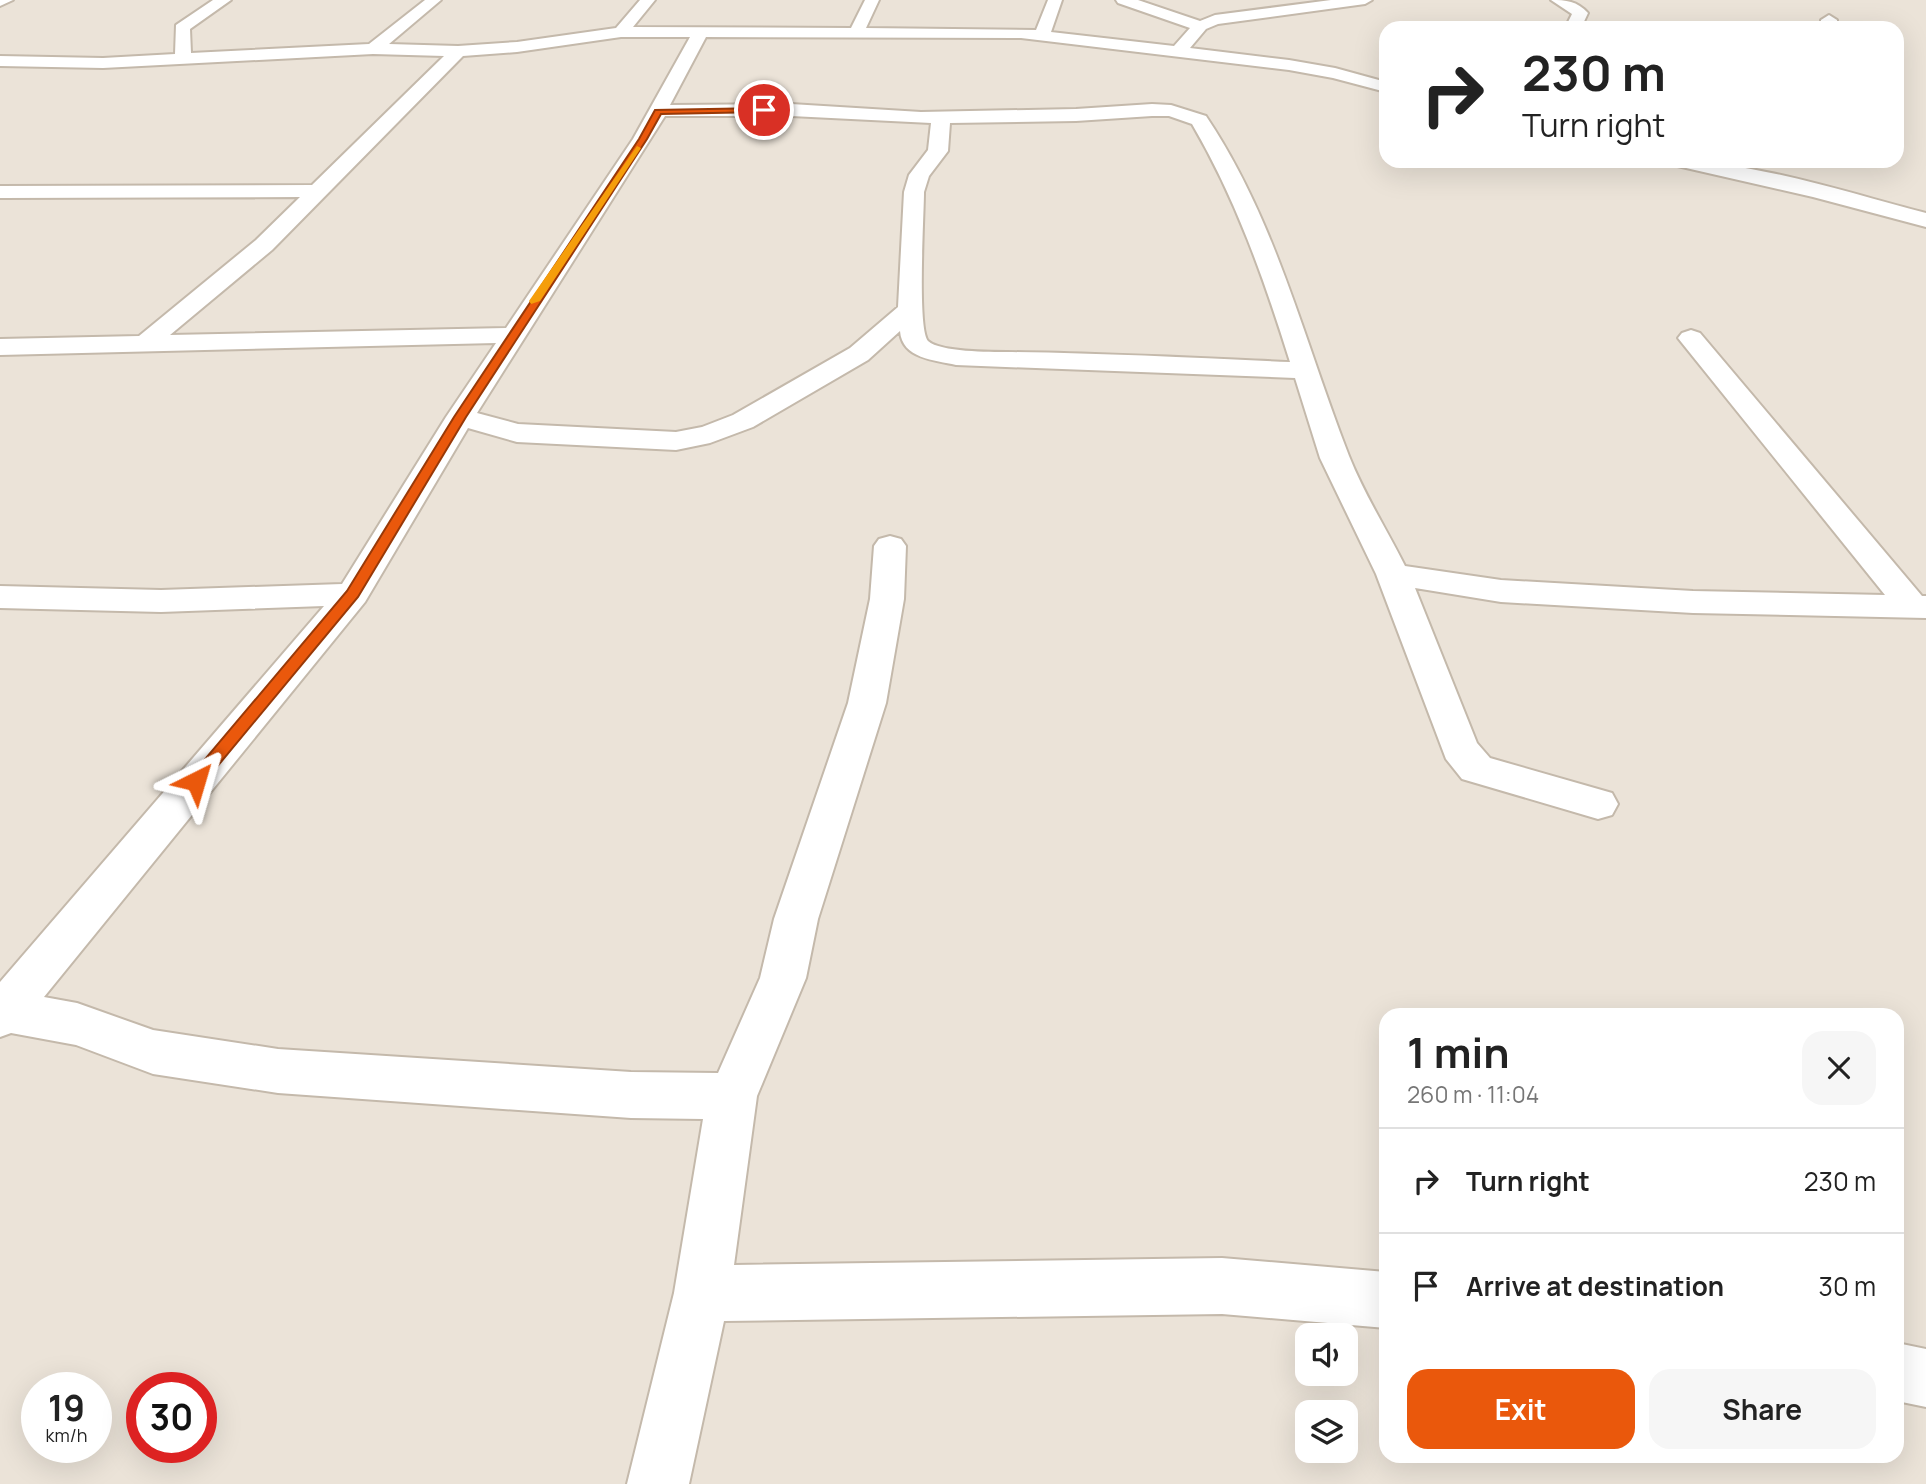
<!DOCTYPE html>
<html lang="en">
<head>
<meta charset="utf-8">
<style>
  body { margin:0; font-family:Manrope,sans-serif; background:#f6f6f6; color:#222; height:100vh; display:flex; flex-direction:column; font-size:26px; white-space:nowrap }
  * { box-sizing:border-box; margin:0 }
  p { font-size:23px; color:#767676 }
  .icon { flex:none; width:38px; height:38px; fill:none; stroke:currentColor; stroke-width:2; stroke-linecap:round; stroke-linejoin:round }
  .map { position:relative; flex:1; overflow:hidden }
  .side { position:absolute; left:1379px; top:1008px; width:525px; height:455px; display:flex; flex-direction:column; background:#fff; border-radius:21px; box-shadow:0 7px 28px #0002 }
  .side>* { flex:none }
  .top-card { position:absolute; left:1379px; top:21px; width:525px; height:147px; border-radius:21px; box-shadow:0 7px 28px #0002; background:#fff; color:#222; overflow:hidden }
  .controls { position:absolute; left:1295px; top:1323px; display:grid; gap:14px }
  .controls a { display:grid; place-items:center; width:63px; height:63px; border-radius:14px; background:#fff; box-shadow:0 7px 28px #0002; font-size:35px }
  .speed { position:absolute; left:21px; top:1372px; display:flex; gap:14px; font-size:35px; font-weight:700; text-align:center }
  .speed>* { display:grid; place-content:center; width:91px; height:91px; border-radius:50%; background:#fff; box-shadow:0 7px 28px #0002; line-height:1 }
  .speed small { font-size:18px; font-weight:400 }
  .speed .limit { border:10px solid #d22; background:#fff; color:#111 }
  .pin { position:absolute; display:grid; place-items:center; width:60px; height:60px; color:#fff; margin:-30px; border:4px solid #fff; border-radius:50%; box-shadow:0 2px 7px #0007 }
  .me { position:absolute; width:77px; margin:-38px; rotate:40deg; stroke-linejoin:round; filter:drop-shadow(0 0 5px #0008) }
  .turn { display:flex; align-items:center; gap:24px; height:147px; padding:0 28px; font-size:32px }
  .turn .icon { width:91px; height:91px; stroke-width:2.5 }
  .turn b { display:block; font-size:49px; line-height:60px }
  .round { display:grid; place-items:center; flex:none; width:74px; height:74px; border-radius:21px; background:#f6f6f6 }
  .overview { display:flex; align-items:center; justify-content:space-between; height:119px; padding:0 28px }
  h1 { font-size:42px; font-weight:700; line-height:52px }
  .primary-button { display:flex; gap:14px; margin-top:auto; padding:14px 28px }
  .primary-button a { flex:1; height:80px; border-radius:21px; background:#ea580c; color:#fff; font-size:28px; font-weight:700; line-height:80px; text-align:center }
  .primary-button a+a { background:#f6f6f6; color:#222 }
  ul { padding:0; list-style:none }
  li { display:flex; align-items:center; gap:21px; height:105px; padding:0 28px; border-top:2px solid #e0e0e0 }
  li div { flex:1 }
  li b { display:block; font-size:26px }
  li em { font-style:normal }
  .map>svg:first-child { display:block }
  .residential { fill:#ebe3d8; fill-rule:evenodd }
  .lines { fill:none; stroke-linecap:round; stroke-linejoin:round }
  .street-casing { stroke:#c4b9ab; stroke-width:4 }
  .street { fill:#fff; fill-rule:evenodd }
  .route { fill:#ea580c; stroke:#983908; stroke-width:2 }
  .slow { fill:#f59e0b }
</style>
</head>
<body>
<div class="map">
<svg width="1926" height="1484" viewBox="0 0 1926 1484">
  <rect width="100%" height="100%" fill="#f7f2eb"/>
  <path class="residential" d="M0 0H1926V1484H0ZM1386 28H1897V161H1386ZM1386 1015H1897V1456H1386ZM1307 1335H1346V1374H1307ZM37 1388H96V1447H37ZM142 1388H201V1447H142ZM1307 1412H1346V1451H1307Z"/>
  <g class="lines">
    <defs>
      <g id="street">
        <path d="M0 0H13L0 6Z"/>
        <path d="M213 0H231L190 29 191 53 369 44 425 0H441L389 44 458 46 517 42 616 28 640 0H655L633 27 851 28 865 0H879L866 28 1036 30 1048 0H1062L1051 32 1174 46 1190 28 1118 3 1116 0H1138L1200 21 1215 15 1331 0H1372L1365 4 1218 24 1206 29 1190 48 1289 60 1335 68 1386 82V92L1333 78 1289 70 1021 38 706 37 670 105 791 104 921 112 1076 109 1152 104 1171 105 1206 116C1276 220 1304 341 1349 456 1364 494 1387 530 1405 566L1501 580 1693 591 1885 595 1682 343 1678 338 1682 333 1691 330 1700 333 1922 596H1926V618L1693 613 1501 602 1415 588 1477 743 1490 758 1612 793 1618 804 1612 815 1598 819 1462 779 1446 759 1376 574 1320 458 1295 378 956 365C935 360 902 359 900 331L868 360 753 427 710 443 676 450 517 442 468 428 365 602 44 997 77 1003 153 1030 278 1049 631 1072 718 1073 760 978 774 919 848 703 870 599 874 546 879 539 890 536 901 539 906 546 904 599 886 703 818 919 806 978 757 1096 734 1265 1222 1258 1386 1272V1328L1222 1314 724 1321 689 1484H627L674 1293 703 1119 631 1118 278 1093 153 1074 76 1045 11 1033 0 1037V982L324 606 161 612 0 608V586L161 590 342 584 446 417 496 343 0 355V339L139 336 256 240 300 197 0 198V186L312 185 444 56 373 54 103 68 0 66V56L103 58 175 54 176 25ZM621 37H690L633 139 506 328 170 335 272 250 463 56 517 52ZM665 116H791L931 123 928 150 909 175 904 192 898 307 850 348 733 415 702 427 676 432 518 424 477 413ZM1152 116H1169L1192 124C1236 199 1264 279 1290 362 1196 358 1101 353 1007 352 990 352 940 352 928 341 917 329 924 215 924 192L929 176 948 151 950 123 1076 121Z"/>
        <path d="M1551 0C1566 0 1577 1 1588 13L1581 28H1565L1572 14Z"/>
        <path d="M1829 15 1837 20V28H1821V20Z"/>
        <path d="M1670 161C1754 161 1844 192 1926 213V227L1813 197 1673 165Z"/>
        <path d="M1897 1343 1926 1349V1407L1897 1401Z"/>
      </g>
    </defs>
    <use href="#street" class="street-casing"/>
    <use href="#street" class="street"/>
  </g>
  <path class="route" d="M764 108 767 112 661 114 647 139 466 417 358 597 201 786H190L187 781 190 777 347 591 454 417 639 139 655 110Z"/>
  <path class="slow" d="M637 146 641 148 540 301 531 304 529 301Z"/>
</svg>
<div class="controls">
<a><svg class="icon" aria-label="sound" viewBox="0 0 24 24"><path d="M4 9h4l5-4v14l-5-4H4zM17 9q2 3 0 6"/></svg></a>
<a><svg class="icon" aria-label="layers" viewBox="0 0 24 24"><path d="M12 4l9 5-9 5-9-5zM3 14l9 5 9-5"/></svg></a>
</div>
<div class="speed"><div>19<small>km/h</small></div><div class="limit">30</div></div>
<div class="pin" style="left:764px;top:110px;background:#d93025"><svg class="icon" aria-label="arrive" viewBox="0 0 24 24"><path d="M6 21V4h12l-3 4 3 4H6"/></svg></div>
<svg class="me" style="left:196px;top:781px" viewBox="-20 -20 40 40"><path d="M0-17L14 15 0 8-14 15z" fill="#ea580c" stroke="#fff" stroke-width="4"/></svg>
<div class="top-card">
<div class="turn"><svg class="icon" aria-label="right" viewBox="0 0 24 24"><path d="M7 20v-9h11M14 6l5 5-5 5"/></svg><div><b>230 m</b>Turn right</div></div>
</div>
<section class="side">
<div class="overview"><div><h1>1 min</h1><p>260 m · 11:04</p></div><a class="round"><svg class="icon" aria-label="close" viewBox="0 0 24 24"><path d="M6 6l12 12M18 6L6 18"/></svg></a></div>
<ul>
<li><svg class="icon" aria-label="right" viewBox="0 0 24 24"><path d="M7 20v-9h11M14 6l5 5-5 5"/></svg><div><b>Turn right</b></div><em>230 m</em></li>
<li><svg class="icon" aria-label="arrive" viewBox="0 0 24 24"><path d="M6 21V4h12l-3 4 3 4H6"/></svg><div><b>Arrive at destination</b></div><em>30 m</em></li>
</ul>
<div class="primary-button"><a>Exit</a><a>Share</a></div>
</section>
</div>
</body>
</html>
